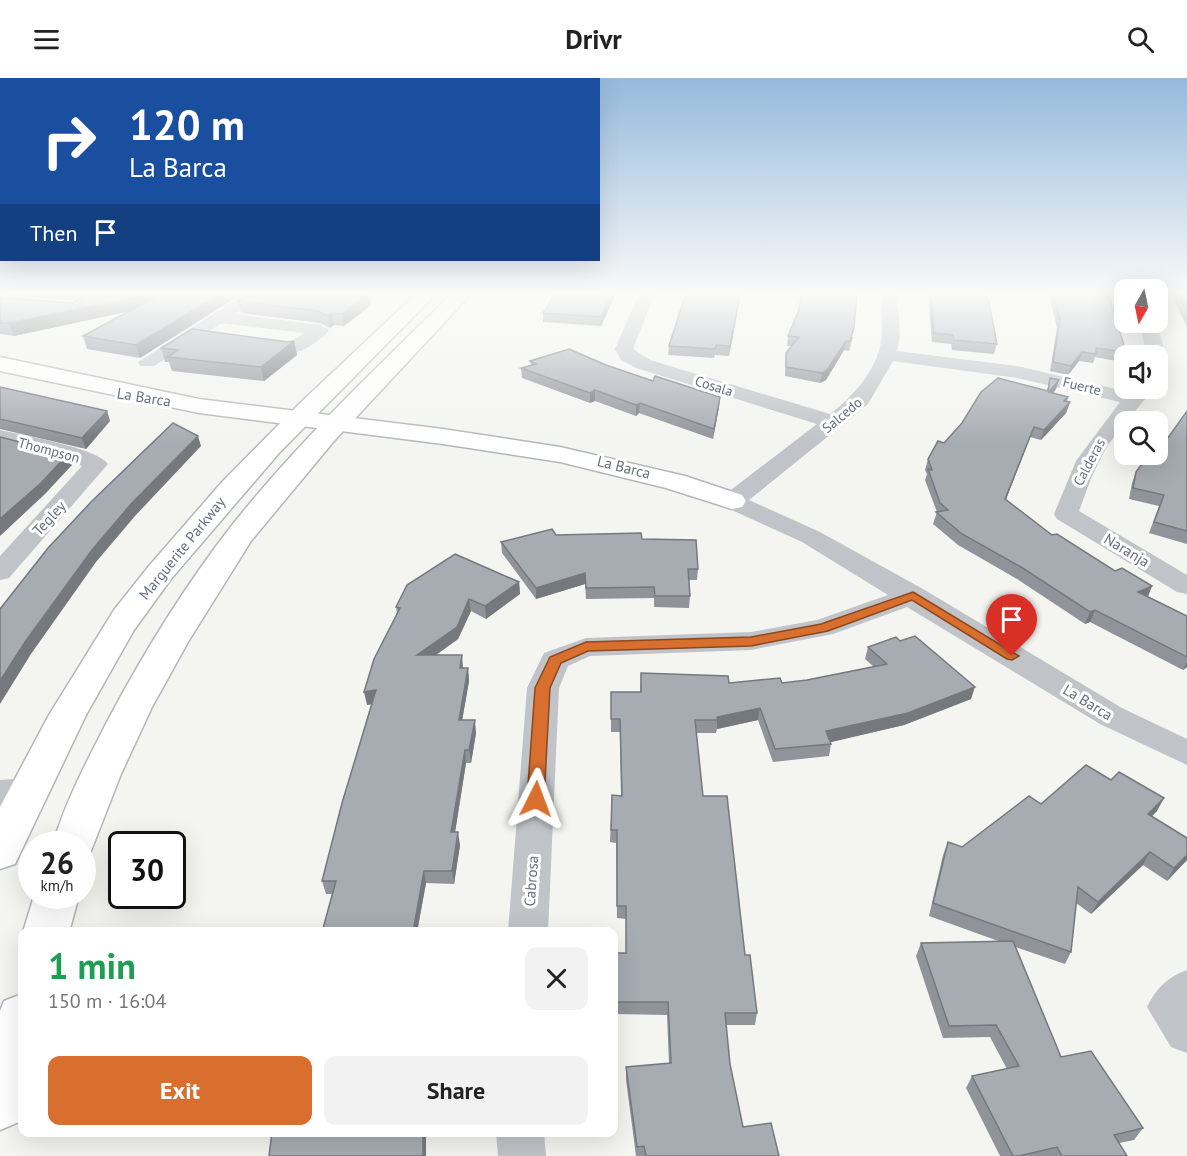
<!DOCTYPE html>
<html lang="en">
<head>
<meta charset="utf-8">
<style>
  body { margin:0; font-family:"PT Sans",sans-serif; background:#f2f2f2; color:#222; height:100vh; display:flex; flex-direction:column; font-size:22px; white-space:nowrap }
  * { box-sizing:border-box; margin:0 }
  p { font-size:20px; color:#767676 }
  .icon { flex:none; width:33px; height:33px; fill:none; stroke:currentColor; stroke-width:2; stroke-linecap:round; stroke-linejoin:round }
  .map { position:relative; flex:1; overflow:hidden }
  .drawer { position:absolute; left:18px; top:849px; width:600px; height:210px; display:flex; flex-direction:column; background:#fff; border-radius:12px; box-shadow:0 6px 24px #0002 }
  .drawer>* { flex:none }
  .banner { position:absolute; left:0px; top:0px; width:600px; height:183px; box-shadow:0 6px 24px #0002; background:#1a4fa0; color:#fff; overflow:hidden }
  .needle { width:39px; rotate:189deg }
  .controls { position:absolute; left:1114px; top:201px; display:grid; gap:12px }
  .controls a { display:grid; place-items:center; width:54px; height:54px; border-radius:12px; background:#fff; box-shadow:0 6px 24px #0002; font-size:30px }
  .speed { position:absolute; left:18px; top:753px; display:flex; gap:12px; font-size:30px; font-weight:700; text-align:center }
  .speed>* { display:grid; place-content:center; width:78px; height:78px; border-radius:50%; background:#fff; box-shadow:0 6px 24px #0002; line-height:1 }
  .speed small { font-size:15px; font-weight:400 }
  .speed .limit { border:3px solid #111; border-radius:9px; background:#fff; color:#111 }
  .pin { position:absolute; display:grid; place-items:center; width:51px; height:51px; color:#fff; margin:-62px -26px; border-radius:50% 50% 50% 0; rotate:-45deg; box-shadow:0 0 6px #0007 }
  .pin .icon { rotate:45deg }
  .me { position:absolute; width:66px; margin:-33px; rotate:3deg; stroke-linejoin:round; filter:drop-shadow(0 0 4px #0008) }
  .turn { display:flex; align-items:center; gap:21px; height:126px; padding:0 30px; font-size:27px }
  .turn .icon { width:78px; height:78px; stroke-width:2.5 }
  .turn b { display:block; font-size:42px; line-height:51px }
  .then { display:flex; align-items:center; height:57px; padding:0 30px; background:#0003; gap:12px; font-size:22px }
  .round { display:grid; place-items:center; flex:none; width:63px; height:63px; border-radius:12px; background:#f2f2f2 }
  .overview { display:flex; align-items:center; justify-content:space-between; height:102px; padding:0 30px }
  h1 { font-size:36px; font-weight:600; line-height:45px; color:#1e9e55 }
  .button { display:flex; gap:12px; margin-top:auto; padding:12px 30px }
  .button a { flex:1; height:69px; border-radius:12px; background:#d86f2e; color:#fff; font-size:24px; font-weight:600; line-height:69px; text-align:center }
  .button a+a { background:#f2f2f2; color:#222 }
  header { display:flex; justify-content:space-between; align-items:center; height:78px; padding:0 30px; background:#fff; font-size:27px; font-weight:600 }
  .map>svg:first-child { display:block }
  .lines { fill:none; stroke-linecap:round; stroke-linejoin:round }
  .secondary-casing { stroke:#b3b6bb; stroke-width:3 }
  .primary-casing { stroke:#b3b6ba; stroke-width:3 }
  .street { fill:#c0c3c7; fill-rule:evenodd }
  .secondary { fill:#fff; fill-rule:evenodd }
  .primary { fill:#fff; fill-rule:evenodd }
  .wall { fill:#90949a }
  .shaded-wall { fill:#75787d }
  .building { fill:#a7acb3; stroke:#75787d; stroke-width:1.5 }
  .route { fill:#d86f2e; stroke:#8c481e; stroke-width:1.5 }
  .labels { text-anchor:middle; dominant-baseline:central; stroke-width:6; stroke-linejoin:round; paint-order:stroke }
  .far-street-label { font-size:14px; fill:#657080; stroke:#fff }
  .street-label { font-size:15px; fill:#657080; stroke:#fff }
</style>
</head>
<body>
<header><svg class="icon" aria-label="menu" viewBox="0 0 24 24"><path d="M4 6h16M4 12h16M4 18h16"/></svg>Drivr<svg class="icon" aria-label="search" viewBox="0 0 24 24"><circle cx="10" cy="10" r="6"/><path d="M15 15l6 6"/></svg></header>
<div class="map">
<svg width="1187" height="1078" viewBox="0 0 1187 1078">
  <rect width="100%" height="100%" fill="#f4f5f1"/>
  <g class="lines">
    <defs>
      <path id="secondary" d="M0 279 199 321 443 351 560 369 685 398 742 417 746 423 742 429 732 431 666 410 560 384 443 366 199 335 0 293Z"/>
      <g id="primary">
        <path d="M417 215H437L279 375 171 501 134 552 86 637 15 786 0 791V729L49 637 114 532 149 488 222 404 300 325Z"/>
        <path d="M453 215H472L334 363 251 463 188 564 152 629 121 696 89 778 82 780V766H53C65 724 88 681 108 642 144 574 186 506 233 446 299 363 377 289 453 215Z"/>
        <path d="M34 818H79L69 854H23Z"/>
        <path d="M22 916V1036L19 1044 0 1052V933L4 923Z"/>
      </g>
    </defs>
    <use href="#secondary" class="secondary-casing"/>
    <use href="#primary" class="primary-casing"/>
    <g class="street">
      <path d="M246 215H265L235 236 320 247 329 252C324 260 311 268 303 272 295 277 254 273 249 266L258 261 292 263 304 255 222 245 154 288H140L138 284Z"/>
      <path d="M639 215H655L633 271 650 282 830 336C854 318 880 289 882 256 883 243 880 228 881 215H897L900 258 897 273 1017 288 1129 314 1133 310H1154L1107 368 1092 398 1079 433 1187 497V516L1177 514 1057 441 1054 436 1076 383 1120 324 1017 300 893 283 868 326 749 422 820 454 923 511 1122 630 1187 661V687L1100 646 907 529 833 556 751 572 590 578 568 588 559 610 548 854H508L527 610 544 575 586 560 751 554 817 542 888 517 802 464 723 428 720 423 723 418 817 346 636 290 621 282 615 271Z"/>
      <path d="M1139 244H1157L1167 283 1165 287 1158 289V278H1147Z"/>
      <path d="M0 352C22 357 97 370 108 386L9 500 0 502V478L82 388 59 379 0 366Z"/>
      <path d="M26 700 38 704 44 713 38 722 0 728V702Z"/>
      <path d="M1187 892V975L1171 969 1147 929C1156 910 1168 899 1187 892Z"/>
      <path d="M496 1054H544L546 1078H498Z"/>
    </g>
    <use href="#secondary" class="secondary"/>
    <use href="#primary" class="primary"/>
  </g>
  <g class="wall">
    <path d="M0 215H243L140 280 87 271 83 258 128 233 14 258 0 256V219L73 225 77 223 0 216Z"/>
    <path d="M616 215 601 248 543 244V235Z"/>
    <path d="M741 215 729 278 715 277 714 280 668 277 669 268Z"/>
    <path d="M928 215H987L997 266 994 276 952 272 951 266 932 264Z"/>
    <path d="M1049 215H1108L1126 274 1122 284 1095 279 1093 285 1079 283 1068 297 1050 293 1057 250Z"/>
    <path d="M1173 215H1187V249L1173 220 1174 217Z"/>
    <path d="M238 223 371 227 344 248 334 247 330 250 320 245 241 235Z"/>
    <path d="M788 258 853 259 849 273 844 272 826 302 820 305 785 298 786 275 792 268H787Z"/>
    <path d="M294 263 297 277 264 303 172 293 169 284H165L161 270 288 264Z"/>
    <path d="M530 283 606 287 719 329 713 361 639 335 636 338 595 323 590 325 522 300 521 290 531 287Z"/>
    <path d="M1050 300 1056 311 1053 315 1068 319 1067 324H1070L1066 335 1041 362 1030 359 1006 421 1052 457 1115 493 1152 508 1148 519 1187 538V589L1183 592 1090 544 1085 546 1017 501 958 467 933 446 937 434 925 402 927 396 925 392 928 381 944 365 1047 313Z"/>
    <path d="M0 309 107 333 110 343 86 371 0 351Z"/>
    <path d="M1187 333V466L1149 455 1159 428 1129 421 1132 405 1136 394 1160 371Z"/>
    <path d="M556 457 642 461 698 491 697 502H689L690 518 689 530 654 529V520L586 521 585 506 536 521 502 475 501 464Z"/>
    <path d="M519 504 520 516 486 541 471 533 458 561 436 577 463 590H468L469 603 462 642 476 655 471 685H466L455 754 460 767 454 806 426 805 417 854H322L332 816H326L322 803 372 626 367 627 397 536 396 529Z"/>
    <path d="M868 569 971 621 904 647 830 664 831 666 829 678 773 684 758 642 717 651 716 655H696L703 718 745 877 757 935 755 947H726L730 986 743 1049 779 1078H636L626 1002V989L669 985 667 937 614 936V875H626V841L617 840 616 765 610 764 612 717 621 718 620 654H611V614H640L641 595 729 605H782L807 602 874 589 865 581Z"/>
    <path d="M1041 726 1157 733 1152 738 1187 782 1167 803 1143 787 1091 836 1076 825 1071 874 1065 886 1015 869 1061 979 1143 1050 1134 1062 1119 1065 1127 1078H1000L966 1010 972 998 1007 991 990 959 943 960 916 878 921 865 1001 864 929 838 943 777 948 764 962 769Z"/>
  </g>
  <g class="shaded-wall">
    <path d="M160 215H165L168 225 14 258 9 245Z"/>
    <path d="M222 215H243L140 280 136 267Z"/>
    <path d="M369 215 371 227 344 248 342 236Z"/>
    <path d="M612 215H616L601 248V239Z"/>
    <path d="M740 215H741L729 278 730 268Z"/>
    <path d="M332 235 334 247 330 250 328 238Z"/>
    <path d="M294 263 297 277 264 303 261 289Z"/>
    <path d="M846 263 844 272 826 302 820 305 822 295Z"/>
    <path d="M1082 274 1079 283 1068 297 1071 288Z"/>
    <path d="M1059 302 1056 311 1046 324 1049 314Z"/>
    <path d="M595 312V323L590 325V315Z"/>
    <path d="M720 319 719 329 713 361 714 351Z"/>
    <path d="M1070 324 1066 335 1041 362 1044 352Z"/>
    <path d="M640 325 639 335 636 338V327Z"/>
    <path d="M107 333 110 343 86 371 82 360Z"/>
    <path d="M1034 349 1030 359 1002 432 1005 421Z"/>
    <path d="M198 358 201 368 135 438 96 484 31 576 0 626V603L25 564 92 472 131 426Z"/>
    <path d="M68 376 72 387 45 416 0 458V441Z"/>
    <path d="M585 495V506L536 521V510Z"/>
    <path d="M519 504 520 516 486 541 485 528Z"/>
    <path d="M1152 508 1147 520 1138 514Z"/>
    <path d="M469 521 471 533 458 561 419 589 417 577Z"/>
    <path d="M1095 532 1090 544 1085 546 1090 534Z"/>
    <path d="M462 577 463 590 461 603 460 590Z"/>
    <path d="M1187 584V589L1183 592Z"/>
    <path d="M468 590 469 603 460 655 459 642Z"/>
    <path d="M975 609 971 621 904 647 823 666 826 653Z"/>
    <path d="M376 612 378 625 367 627 364 614Z"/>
    <path d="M760 630 758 642 717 651V639Z"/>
    <path d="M475 642 476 655 471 685 469 672Z"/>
    <path d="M465 672 466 685 453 767 451 754Z"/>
    <path d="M1164 720 1157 733 1141 749 1148 736Z"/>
    <path d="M458 754 460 767 454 806 452 793Z"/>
    <path d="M1150 774 1143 787 1091 836 1098 824Z"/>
    <path d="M1187 777V782L1167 803 1174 790Z"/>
    <path d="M424 793 426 805 417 854H413Z"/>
    <rect x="423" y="1054" width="3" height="24"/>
  </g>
  <g class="building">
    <path d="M78 215H160L9 245H0V219L73 225 83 219Z"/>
    <path d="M163 215H222L136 267 83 258Z"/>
    <path d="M250 215H369L342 236 332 235 328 238 318 233 238 223Z"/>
    <path d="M556 215H612L601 239 543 235Z"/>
    <path d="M686 215H740L730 268 716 267 715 271 669 268Z"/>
    <path d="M802 215H857L854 249 850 263H846L827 292 822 295 786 289V275L799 259 788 258 799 232Z"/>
    <path d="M931 215H987L997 266 954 262 953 257 934 255Z"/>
    <path d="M1053 215H1108L1126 274 1096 270V276L1082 274 1071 288 1053 284 1060 241Z"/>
    <path d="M1178 215H1187V233Z"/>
    <path d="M192 251 288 264 294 263 261 289 168 279 178 272 161 270Z"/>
    <path d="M569 271 606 287 653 303 655 298 720 319 714 351 640 325 636 327 595 312 590 315 521 290 536 286 530 283Z"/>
    <path d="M998 300 1048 313 1050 300 1059 302 1049 314 1068 319 1064 323 1070 324 1044 352 1034 349 1005 421 1052 457 1057 456 1115 493 1122 490 1152 508 1138 514 1187 538V579L1095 532 1090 534 1021 489 962 456 936 434 948 432 940 425 928 391 932 392 928 381 938 363 944 365 962 345 981 314Z"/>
    <path d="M0 309 107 333 82 360 0 341Z"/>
    <path d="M1187 333V453L1154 444 1164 417 1133 410 1136 394 1149 376H1158V370L1160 371Z"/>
    <path d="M173 345 198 358 131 426 92 472 25 564 0 603V531L48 470 92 423Z"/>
    <path d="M0 359 68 376 41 405 0 441Z"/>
    <path d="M552 451 556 457 641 455 642 461 696 462 698 491H688L690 518H655L654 509 586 510 585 495 536 510 501 464Z"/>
    <path d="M455 476 519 504 485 528 469 521 457 549 417 577H462L460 590H468L459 642H475L469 672H465L451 754H458L452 793H424L413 854H322L336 803H322L342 725 376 612 364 614 374 581 400 530 396 529 407 507Z"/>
    <path d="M915 558 975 609 908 635 826 653 831 666 775 671 760 630 717 639 718 642H695L703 718H727L745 877H750L757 935H725L730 986 743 1049 771 1045 779 1078H646L644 1068 637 1069 626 989 671 985 668 924H614V875H626V828H617V752H611L612 717 622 718 620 641H611V614H641V595L728 598 729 605 780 600 782 605 807 602 887 586 868 569 896 559 900 563Z"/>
    <path d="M1086 687 1111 702 1119 694 1164 720 1148 736 1187 760V777L1174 790 1150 774 1098 824 1078 809 1071 874 933 825 948 764 962 769 1029 718 1041 726Z"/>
    <path d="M1013 863 1061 979 1091 973 1143 1050 1114 1057 1127 1078H1062L1057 1069 1019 1078H1013L972 998 1019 988 996 947 949 948 921 865Z"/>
    <path d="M272 1054H423V1078H269Z"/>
  </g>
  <linearGradient id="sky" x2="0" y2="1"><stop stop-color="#95b9db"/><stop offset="0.59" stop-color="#fafaf9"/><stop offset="1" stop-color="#fafaf9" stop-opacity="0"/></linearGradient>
  <rect width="1187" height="365" fill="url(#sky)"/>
  <path class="route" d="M913 514 1019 578 1012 582 1007 581 912 522 828 553 751 568 588 573 561 585 550 610 544 721 542 725H530L527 721 535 610 550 579 586 564 751 559 821 546Z"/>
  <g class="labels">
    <g class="far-street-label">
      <text transform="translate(714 308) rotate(17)">Cosala</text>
      <text transform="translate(1082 308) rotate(14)">Fuerte</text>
      <text transform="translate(842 337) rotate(-40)">Salcedo</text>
      <text transform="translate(49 372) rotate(15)">Thompson</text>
      <text transform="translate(1089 384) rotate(-62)">Calderas</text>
    </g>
    <g class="street-label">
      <text transform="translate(144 319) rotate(9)">La Barca</text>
      <text transform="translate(624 389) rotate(14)">La Barca</text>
      <text transform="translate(49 440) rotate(-47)">Tegley</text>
      <text transform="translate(182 470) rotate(-51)">Marguerite Parkway</text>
      <text transform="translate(1127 472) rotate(31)">Naranja</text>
      <text transform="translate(1088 624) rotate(31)">La Barca</text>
      <text transform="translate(531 803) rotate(-86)">Cabrosa</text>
    </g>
  </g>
</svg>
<div class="controls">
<a><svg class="needle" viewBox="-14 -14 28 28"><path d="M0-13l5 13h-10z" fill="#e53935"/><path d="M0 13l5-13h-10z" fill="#767676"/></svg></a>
<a><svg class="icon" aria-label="sound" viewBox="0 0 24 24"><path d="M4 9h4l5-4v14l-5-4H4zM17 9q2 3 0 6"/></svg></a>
<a><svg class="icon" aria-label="search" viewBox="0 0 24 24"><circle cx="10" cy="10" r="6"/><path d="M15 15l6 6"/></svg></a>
</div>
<div class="speed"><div>26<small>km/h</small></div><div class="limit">30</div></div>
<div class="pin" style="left:1012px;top:578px;background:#d93025"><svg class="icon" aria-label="arrive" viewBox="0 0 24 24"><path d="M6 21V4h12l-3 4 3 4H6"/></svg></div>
<svg class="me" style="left:536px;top:721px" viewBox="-20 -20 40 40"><path d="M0-17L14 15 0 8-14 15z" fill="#d86f2e" stroke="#fff" stroke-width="4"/></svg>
<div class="banner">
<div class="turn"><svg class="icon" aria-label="right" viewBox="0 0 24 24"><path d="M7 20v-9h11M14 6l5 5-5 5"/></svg><div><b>120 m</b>La Barca</div></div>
<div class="then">Then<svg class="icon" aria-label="arrive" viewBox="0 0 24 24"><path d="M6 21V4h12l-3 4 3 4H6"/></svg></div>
</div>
<section class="drawer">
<div class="overview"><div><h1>1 min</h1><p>150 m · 16:04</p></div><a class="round"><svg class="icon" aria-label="close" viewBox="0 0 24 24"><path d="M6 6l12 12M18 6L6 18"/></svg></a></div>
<div class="button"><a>Exit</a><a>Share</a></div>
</section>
</div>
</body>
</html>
